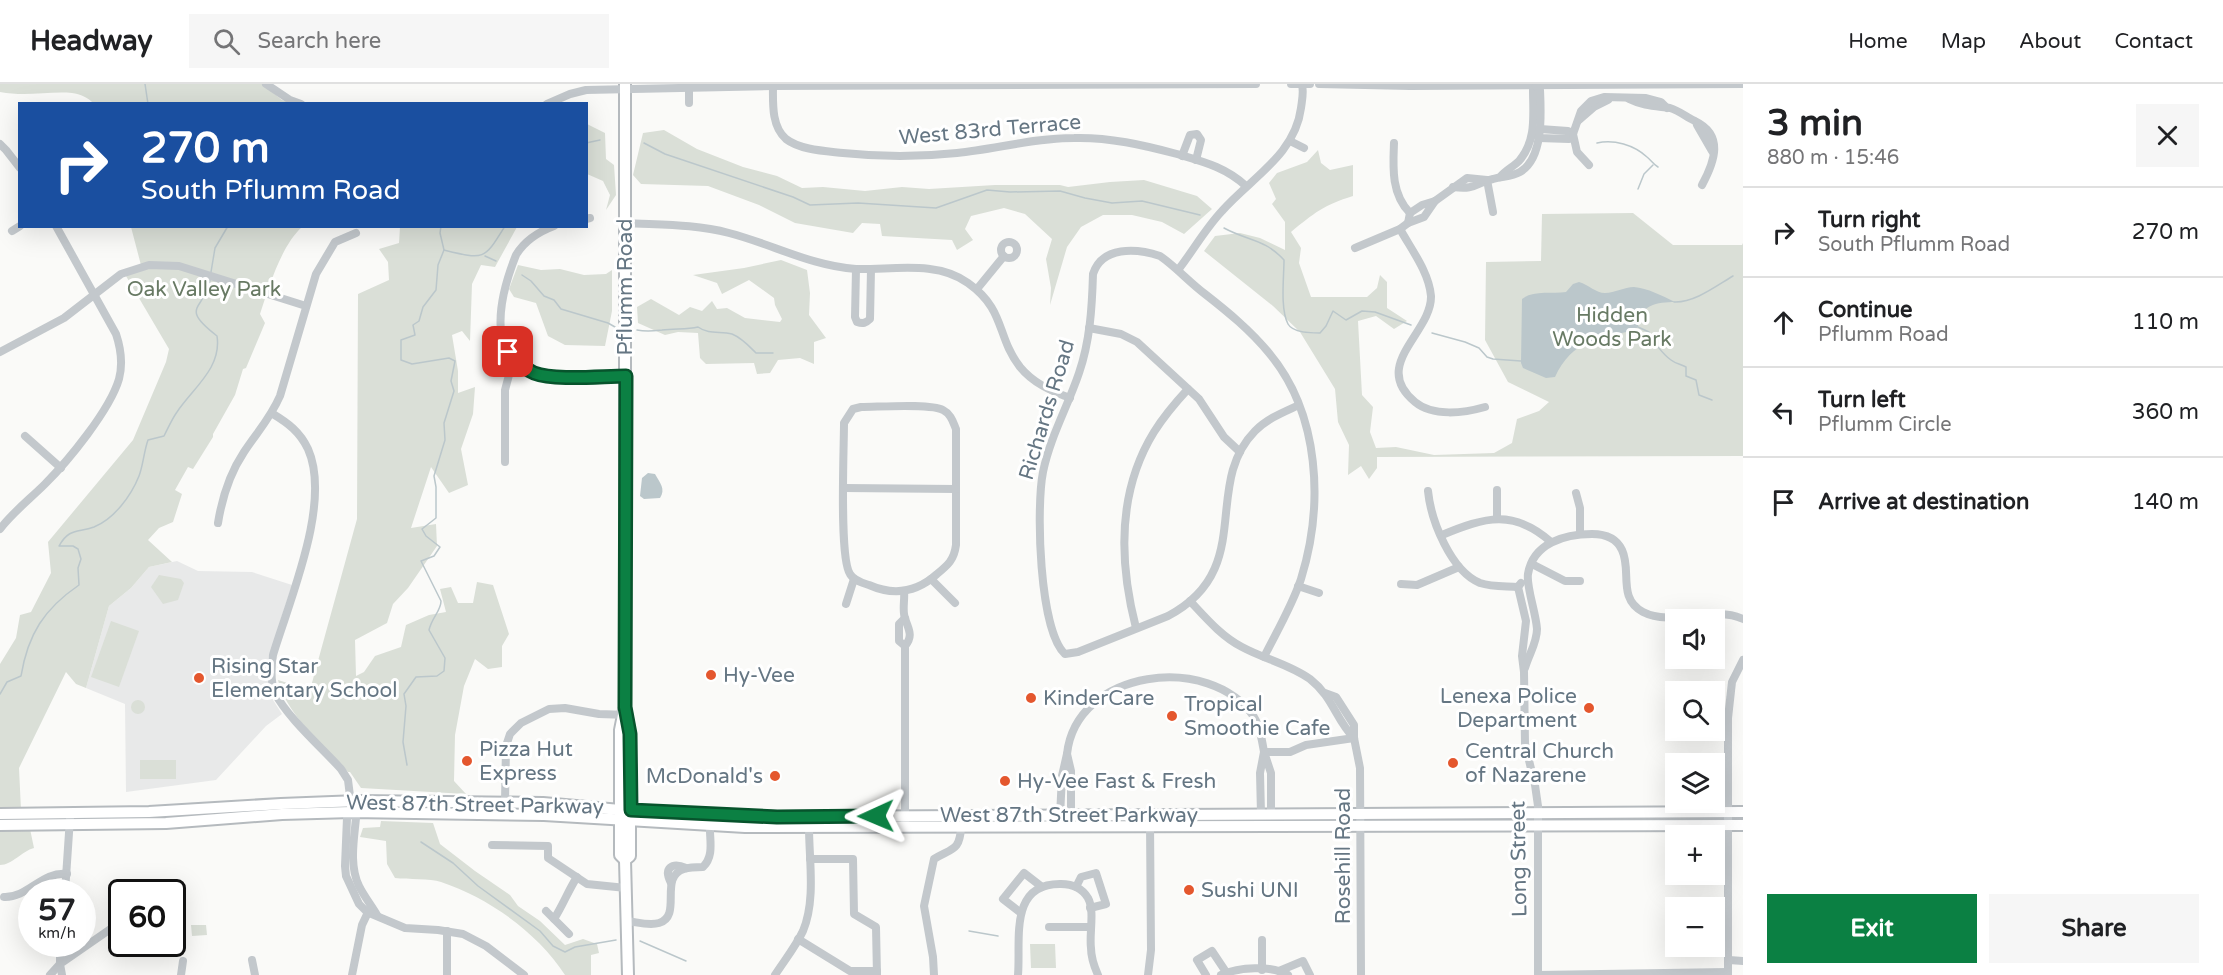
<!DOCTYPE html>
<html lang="en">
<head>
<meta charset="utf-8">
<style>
  body { margin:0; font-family:"Varela Round",sans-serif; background:#f6f6f6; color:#202124; height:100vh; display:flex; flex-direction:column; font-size:22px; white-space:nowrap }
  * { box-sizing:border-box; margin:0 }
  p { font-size:20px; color:#757577 }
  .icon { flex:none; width:33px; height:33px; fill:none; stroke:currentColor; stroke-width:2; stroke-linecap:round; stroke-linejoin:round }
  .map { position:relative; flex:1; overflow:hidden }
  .panel { display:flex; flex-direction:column; background:#fff; width:480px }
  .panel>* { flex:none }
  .top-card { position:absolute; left:18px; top:18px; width:570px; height:126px; border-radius:0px; box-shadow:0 6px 24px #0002; background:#1a4fa0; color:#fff; overflow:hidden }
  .controls { position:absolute; left:1665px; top:525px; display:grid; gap:12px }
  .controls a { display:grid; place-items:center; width:60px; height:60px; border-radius:0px; background:#fff; box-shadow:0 6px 24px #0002; font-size:30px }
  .speed { position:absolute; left:18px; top:795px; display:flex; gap:12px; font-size:30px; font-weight:700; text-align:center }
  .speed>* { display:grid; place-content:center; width:78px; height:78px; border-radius:50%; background:#fff; box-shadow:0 6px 24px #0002; line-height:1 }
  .speed small { font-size:15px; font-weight:400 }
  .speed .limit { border:3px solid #111; border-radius:9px; background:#fff; color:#111 }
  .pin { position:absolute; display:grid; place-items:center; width:51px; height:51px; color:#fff; margin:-26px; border-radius:12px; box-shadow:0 3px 9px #0006 }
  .me { position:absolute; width:66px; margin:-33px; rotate:269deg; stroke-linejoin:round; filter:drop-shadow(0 0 4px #0008) }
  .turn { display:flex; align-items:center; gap:21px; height:126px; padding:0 24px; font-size:27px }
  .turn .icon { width:78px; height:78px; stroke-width:2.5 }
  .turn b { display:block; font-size:42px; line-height:51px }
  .round { display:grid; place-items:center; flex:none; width:63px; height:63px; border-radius:0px; background:#f6f6f6 }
  .head { display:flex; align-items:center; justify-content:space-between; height:102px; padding:0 24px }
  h1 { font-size:36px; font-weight:800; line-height:45px }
  .primary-button { display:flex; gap:12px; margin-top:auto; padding:12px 24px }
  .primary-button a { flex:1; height:69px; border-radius:0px; background:#0b8043; color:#fff; font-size:24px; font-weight:800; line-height:69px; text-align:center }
  .primary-button a+a { background:#f6f6f6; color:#202124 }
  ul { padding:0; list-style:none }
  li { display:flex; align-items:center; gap:18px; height:90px; padding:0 24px; border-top:2px solid #e0e0e0 }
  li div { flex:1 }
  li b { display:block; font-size:22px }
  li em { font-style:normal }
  header { display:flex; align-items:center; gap:36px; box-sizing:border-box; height:84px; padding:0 30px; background:#fff; border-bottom:2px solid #e0e0e0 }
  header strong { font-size:28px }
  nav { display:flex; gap:33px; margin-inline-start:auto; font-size:21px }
  .search { width:420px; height:54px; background:#f6f6f6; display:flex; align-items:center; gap:15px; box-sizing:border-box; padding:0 21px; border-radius:0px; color:#757577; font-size:22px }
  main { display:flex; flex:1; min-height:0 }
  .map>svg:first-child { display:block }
  .built { fill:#e8e9e9 }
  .green { fill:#dadfd7 }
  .water { fill:#bbc7cb }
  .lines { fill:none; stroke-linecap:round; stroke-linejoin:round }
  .stream { stroke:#bbc7cb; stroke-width:1.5 }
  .major-casing { stroke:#b5babe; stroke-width:14 }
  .minor { stroke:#c3c8cc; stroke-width:8 }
  .major { stroke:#fff; stroke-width:10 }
  .route-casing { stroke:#07532c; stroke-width:15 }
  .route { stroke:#0b8043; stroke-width:10 }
  .poi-dot { fill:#e4572e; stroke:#fff; stroke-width:2 }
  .labels { text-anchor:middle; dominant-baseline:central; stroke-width:6; stroke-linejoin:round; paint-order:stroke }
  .street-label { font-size:21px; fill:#657683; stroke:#fff }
  .park-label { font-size:21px; fill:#687a64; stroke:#fff }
  .poi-label { font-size:21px; fill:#657683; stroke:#fff; text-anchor:start }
</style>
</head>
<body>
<header>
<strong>Headway</strong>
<div class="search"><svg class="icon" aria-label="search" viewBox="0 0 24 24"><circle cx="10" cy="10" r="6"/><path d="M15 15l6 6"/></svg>Search here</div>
<nav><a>Home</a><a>Map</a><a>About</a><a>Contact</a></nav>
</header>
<main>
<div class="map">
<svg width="1743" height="891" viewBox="0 0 1743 891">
  <rect width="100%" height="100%" fill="#fafaf8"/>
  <path class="built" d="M177 477 198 487 252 488 292 501 268 575V600L273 616 282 630 266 642 216 696 126 708 125 620 86 604 109 522 131 504 149 483Z"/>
  <g class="green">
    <path d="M0 0H262L282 16 291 19H93C89 14 80 10 72 9 49 7 26 13 0 8Z"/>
    <path d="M587 40 605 49 606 75 614 81 616 111 606 126 610 111 603 97 587 90Z"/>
    <path d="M664 46 697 65 743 83 777 92 802 104 823 103 865 107 902 103 929 105 995 101H1060L1068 103 1110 98 1144 96 1197 112 1212 125 1184 150 1162 138 1132 131H1103L1081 143 1067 163 1050 221 1051 204 1046 175 1052 155 1025 130 1004 124 971 132 965 145 973 156 957 166 952 156 882 152 880 140 862 139 853 149 795 139 759 121 708 102 641 100 633 91 643 49Z"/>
    <path d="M1318 66 1321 79 1330 86 1353 81V112C1324 121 1314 129 1291 148L1301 164 1299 179 1311 213H1367L1377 204 1380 191 1387 198V224L1407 237 1394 245 1376 232 1358 237 1362 311 1373 323 1370 348 1376 364 1396 363 1434 371 1494 369 1512 359 1517 335 1539 327 1549 318 1508 298 1485 256 1486 178 1541 177 1542 130 1633 129 1673 161H1742L1743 159V372L1377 373V384L1369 395 1361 382 1348 391 1349 361 1338 338 1335 305 1300 248 1273 222 1204 167 1215 152 1240 149 1260 154 1285 166V138L1272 120 1276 115 1269 99 1277 89 1307 78Z"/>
    <path d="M131 143H302C281 162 269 203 260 230L265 239 246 284 243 285 235 311 213 350V353L193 385 188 383 175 406 182 410 173 438 159 444 148 456 172 478 149 483 131 504 109 522 86 604 76 600 66 588 19 684 21 726H0V580L16 554 20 531 31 528 51 489 48 458 133 356 166 278 169 265 126 192 142 185Z"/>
    <path d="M400 143H517L495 183 481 181 472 200 470 257 462 247 452 251 458 287V309L475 303 473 330 461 365 468 401 449 409 431 383 411 444 436 440 437 462 408 504 393 520 387 539 355 556 356 592 364 588 375 572 401 563 406 541 429 531 446 528 440 505 451 503 458 519H473L477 498 493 501 509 550 502 562V583L488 585 475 575 464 602 455 651 454 697 466 710 361 704 350 688H348C324 662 286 630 278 596L310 606 357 435 358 210 389 196 388 178 379 165 399 159Z"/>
    <path d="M781 176 807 186 810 209 809 231 826 254 814 258V280L800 274 778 276 770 289 757 290 754 279 706 280 700 274 698 249 678 248 665 251 638 239 637 223 651 215 679 231 690 223 702 227 712 217 717 225 727 224 745 234 780 238 782 235 775 221 774 214 749 196 722 210 717 199 693 191 744 184Z"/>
    <path d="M518 181 541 186 560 185 584 191 606 190 612 186V227L605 262 565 261 548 252 536 219 514 213 509 205Z"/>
    <path d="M159 491 181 495 184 499 178 516 163 520 151 503Z"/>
    <path d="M111 537 139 547 119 603 91 593Z"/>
    <circle cx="138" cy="623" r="7"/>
    <rect x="140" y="676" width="36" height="19"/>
    <path d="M381 737 433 739 440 760 475 787 510 811 518 822 540 837 565 861 583 855 597 860 599 869 591 871V891H565C538 849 489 814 441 798 430 794 408 796 395 794L387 780 386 757 360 753 363 744 380 743Z"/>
    <path d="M0 745H30L34 764C22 767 12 781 0 781Z"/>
    <path d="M191 841H206L207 851 192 852Z"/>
    <path d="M1030 860H1055L1056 884H1031Z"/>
  </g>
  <g class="water">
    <path d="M1579 198C1589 201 1596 209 1605 209 1615 209 1624 203 1634 203 1647 204 1663 212 1675 218 1658 218 1638 221 1638 243L1634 246C1597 256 1573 255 1555 293L1546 294 1523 284 1521 279 1522 215C1533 206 1552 210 1566 208L1573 200Z"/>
    <path d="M648 389 655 390C660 399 666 405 660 414L644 415 640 412 642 394Z"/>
  </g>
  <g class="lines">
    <g class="stream">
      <path d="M145 0 148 20"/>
      <path d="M586 59 600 56"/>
      <path d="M644 59 665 70 793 113 810 121 858 119 936 124 987 106 1010 108 1060 107 1085 114 1112 119 1142 117 1200 131"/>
      <path d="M1597 59C1614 55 1634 61 1647 73 1651 76 1653 80 1658 83"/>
      <path d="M1638 105 1644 90 1653 81"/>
      <path d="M1224 144C1248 157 1265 155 1284 176 1284 193 1280 225 1288 240 1293 249 1311 249 1320 249L1326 242 1333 227 1346 236 1362 227 1375 228 1411 241"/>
      <path d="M444 166C485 176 484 176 505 142"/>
      <path d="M485 172 496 177"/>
      <path d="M211 188 215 164 228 142"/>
      <path d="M522 191 531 197 544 212 554 216 561 225 608 239 615 243"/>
      <path d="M1674 218C1694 219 1716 202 1733 192"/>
      <path d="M1638 243 1649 248C1650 255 1665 272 1671 276 1676 280 1681 280 1686 283V292L1696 296 1699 311 1712 316"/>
      <path d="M637 246C647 248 653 247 662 246 674 244 686 246 698 243 709 251 720 247 732 250 742 254 749 262 756 269H773"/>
      <path d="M1432 249 1465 258 1479 264 1487 273 1493 275 1521 277"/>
      <path d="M0 610 7 598 21 592C28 550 44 525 79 501L78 484 81 475 78 465 73 462H59C69 444 77 449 94 443 114 435 131 412 139 392 143 382 144 367 148 356L164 352C168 344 172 335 177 328 193 304 222 284 217 252 178 222 205 226 210 196"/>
      <path d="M407 681 403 658 406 622 404 610 416 593 437 592 444 587 445 574 429 546C432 533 441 527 441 517L421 477 434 472 440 463 426 452 422 445 436 434V403L434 392 445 356 444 339 454 307 451 297 455 277 449 274 412 280 401 276V256L415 251 413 241 419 237 423 223 436 206 438 181 444 166 440 149 441 142"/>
      <path d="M421 758 453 779 478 802 540 847 553 862 565 868 575 863 616 856"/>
      <path d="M969 847 998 852"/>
      <path d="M640 857 686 877"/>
    </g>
    <defs>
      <g id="major">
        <path d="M625 0V623L630 650V772L625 776"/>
        <path d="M624 626 620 646V771L625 776"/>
        <path d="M0 730 149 728 281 720 358 717 543 719 620 726 777 733 1743 728"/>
        <path d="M0 741 166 739 282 730 352 728 544 731 745 743 1743 741"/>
        <path d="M625 776 628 891"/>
      </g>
    </defs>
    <use href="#major" class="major-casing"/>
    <g class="minor">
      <path d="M266 0 290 16 301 20"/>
      <path d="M773 0C773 18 771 42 786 55 800 66 826 67 843 69 881 73 919 73 957 69 996 65 1034 54 1074 54 1109 53 1143 61 1177 70 1204 78 1225 83 1246 102"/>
      <path d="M1291 0H1310"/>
      <path d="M1319 0 1410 2 1743 0"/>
      <path d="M689 4V19"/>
      <path d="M1629 15C1643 22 1655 22 1670 24 1680 27 1686 33 1695 37 1724 51 1715 77 1702 101"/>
      <path d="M547 20 570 10 586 6 772 2 1256 0"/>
      <path d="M1579 36 1594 23 1608 16"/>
      <path d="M1697 41 1712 67"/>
      <path d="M1540 45 1568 47 1573 50 1569 55 1539 54 1533 48Z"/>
      <path d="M1290 57 1304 64"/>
      <path d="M1394 59C1393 83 1391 110 1410 129"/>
      <path d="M0 60 6 66 20 84"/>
      <path d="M1182 72 1190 51 1197 50 1201 56 1196 76"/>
      <path d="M1589 81 1577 68 1573 50 1581 27 1591 17 1604 13 1646 14 1661 18 1667 24"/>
      <path d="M1500 93C1506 86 1513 83 1519 77 1537 56 1533 31 1533 6L1536 2"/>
      <path d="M1487 96 1493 128"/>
      <path d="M1453 103C1477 106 1474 99 1493 95 1502 92 1511 93 1520 88 1544 74 1541 29 1540 6L1536 2"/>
      <path d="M1410 129 1422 121 1435 117 1467 94 1487 96"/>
      <path d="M586 135 590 134"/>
      <path d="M625 139C660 141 695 140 729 149 772 160 811 182 856 185 892 186 937 176 968 199 1006 226 996 252 1020 283 1033 299 1051 307 1070 314"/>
      <path d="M1408 139 1424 133 1435 117"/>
      <path d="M554 142C538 148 525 156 516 171 500 211 482 280 543 291 569 296 599 292 626 292"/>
      <path d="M1400 145C1411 165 1429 188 1431 212 1432 249 1370 281 1415 318 1433 333 1464 329 1485 323"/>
      <path d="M12 147 20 142"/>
      <circle cx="1009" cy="166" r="8"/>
      <path d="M1355 164 1400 145 1408 139 1410 129"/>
      <path d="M856 185 855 233 857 238C863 240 866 239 870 235L871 185"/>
      <path d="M1178 186C1193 167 1205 145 1222 127 1251 94 1295 71 1301 24 1302 16 1304 8 1302 1"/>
      <path d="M977 205 1004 172"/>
      <path d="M1089 244 1121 250 1137 258 1199 315 1224 353 1240 368"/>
      <path d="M0 268 64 234 121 190 149 181 179 182 306 222"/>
      <path d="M861 323C879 323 930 319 943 326 951 330 953 338 956 345V461C954 476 948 481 937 490 917 508 894 512 869 501 863 499 854 497 850 490 839 474 844 366 844 339L853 325Z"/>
      <path d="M273 330C288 339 300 348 308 365 332 419 289 517 273 571 271 584 270 597 275 609 287 633 322 664 341 685L348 696 352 728 356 734C354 756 349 781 359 802 364 812 371 821 377 831"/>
      <path d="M25 352 61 384"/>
      <path d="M505 378V306L509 291 517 278"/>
      <path d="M844 404 956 405"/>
      <path d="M1497 406V435"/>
      <path d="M1428 407C1431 437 1451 487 1480 499 1492 503 1505 502 1518 503L1521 499"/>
      <path d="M1576 409 1580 424V450"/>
      <path d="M218 439C222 414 230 389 244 368 257 348 270 335 280 312L316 190 335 158 356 149"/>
      <path d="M0 445C13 428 30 415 45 400 68 377 110 326 119 295 123 280 121 265 116 250L56 142"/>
      <path d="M1442 451C1485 433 1514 425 1551 458"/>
      <path d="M1532 480 1565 497H1580"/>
      <path d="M931 495 955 519"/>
      <path d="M1401 500 1417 501 1459 483"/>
      <path d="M1298 502 1319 509"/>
      <path d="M1518 503 1526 537 1522 572 1524 588 1525 660 1535 701 1538 722V891"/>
      <path d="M904 508C905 515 902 527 905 534 908 545 914 551 905 562V738"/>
      <path d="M1190 517C1206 534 1221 552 1242 563 1264 575 1289 580 1310 595 1333 613 1336 636 1354 654"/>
      <path d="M846 520 854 495"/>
      <path d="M905 534 899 540V557L905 562"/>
      <path d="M1136 544C1119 478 1117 408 1154 348 1164 332 1176 318 1188 305"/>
      <path d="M1264 573C1277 547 1292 522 1301 495 1324 421 1320 330 1269 269 1250 246 1228 228 1205 210 1189 198 1176 183 1160 172 1136 164 1102 162 1093 190 1092 224 1090 257 1079 289 1068 322 1050 353 1043 388 1036 423 1039 546 1065 570L1078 568 1168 532C1257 485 1201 402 1255 347 1268 334 1284 328 1299 321"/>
      <path d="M1525 584C1529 570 1537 559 1537 545 1536 529 1526 502 1528 490 1533 459 1565 450 1592 450 1604 450 1616 453 1622 466 1632 487 1617 514 1643 528 1672 543 1713 521 1743 535"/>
      <path d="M1325 609 1336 613 1354 641V654L1360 684 1361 891"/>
      <path d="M1067 670C1076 585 1210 568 1254 633 1260 643 1262 656 1264 668H1290L1306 661 1354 654"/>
      <path d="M505 718 506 662 510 650 521 639 549 625 565 624 599 630 628 631"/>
      <path d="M352 728 347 734 345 782 346 792 359 820 367 828 405 844 438 846 463 850 486 862 524 891"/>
      <path d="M1261 730 1260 689 1264 668 1271 689V731"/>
      <path d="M1060 732 1062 692 1067 670 1071 687V731"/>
      <path d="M492 761 548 762V774L587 800 626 804"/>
      <path d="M810 775H853L854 830 876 843 877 891"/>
      <path d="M671 799C663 784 672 778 686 784"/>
      <path d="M1076 803 1081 793 1096 789 1106 820 1090 824"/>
      <path d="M65 808 70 734"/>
      <path d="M4 813C28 814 42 787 67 790"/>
      <path d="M546 827 554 835"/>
      <path d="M1021 829 1003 815 1024 789 1042 803"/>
      <path d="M627 837C637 838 649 842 659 839 683 832 658 793 684 785 690 783 697 783 703 783 715 771 709 755 710 740"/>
      <path d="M1049 843H1090"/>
      <path d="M447 847V891"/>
      <path d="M569 850 554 835C563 821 568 807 577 793"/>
      <path d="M798 855 850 887H877"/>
      <path d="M252 876 255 891"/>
      <path d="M1729 876 1743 877"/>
      <path d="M1262 886V856"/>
      <path d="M1279 887 1303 877 1310 891"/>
      <path d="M50 891 60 880V860"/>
      <path d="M62 891 60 880 122 837"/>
      <path d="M181 891 183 877"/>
      <path d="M352 891 362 841 370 824"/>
      <path d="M775 891C784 877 796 862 803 847 816 816 809 776 809 743"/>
      <path d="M934 891 933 873 924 822 934 775C952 764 960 767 961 743"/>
      <path d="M1018 891C1021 857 1008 799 1061 800 1072 800 1082 804 1088 814 1095 827 1089 850 1091 864 1091 874 1094 882 1098 891"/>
      <path d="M1148 891 1151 866 1150 739"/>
      <path d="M1206 891 1197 876 1212 867 1226 888"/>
      <path d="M1221 891C1239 883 1271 881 1288 891"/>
      <path d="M1538 891 1728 888"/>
      <path d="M1728 891V634L1732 598 1743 576"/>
    </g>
    <use href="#major" class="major"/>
  </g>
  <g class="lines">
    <defs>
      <path id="route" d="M508 268C516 277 523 284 534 289 555 297 602 292 626 292L625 623 630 650 631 726 777 733 876 732"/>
    </defs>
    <use href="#route" class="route-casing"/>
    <use href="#route" class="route"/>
  </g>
  <g class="poi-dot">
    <circle cx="711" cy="591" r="6"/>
    <circle cx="199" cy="594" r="6"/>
    <circle cx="1031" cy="614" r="6"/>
    <circle cx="1589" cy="624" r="6"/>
    <circle cx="1172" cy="632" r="6"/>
    <circle cx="467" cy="677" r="6"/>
    <circle cx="1453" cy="679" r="6"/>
    <circle cx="775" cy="692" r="6"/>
    <circle cx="1005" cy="697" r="6"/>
    <circle cx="1189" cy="806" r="6"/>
  </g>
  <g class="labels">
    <g class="street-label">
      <text transform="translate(990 46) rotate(-5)">West 83rd Terrace</text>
      <text transform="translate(625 203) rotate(-90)">Pflumm Road</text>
      <text transform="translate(1047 326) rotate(-73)">Richards Road</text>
      <text transform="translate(475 721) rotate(1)">West 87th Street Parkway</text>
      <text x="1069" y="731">West 87th Street Parkway</text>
      <text transform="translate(1343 772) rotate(-90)">Rosehill Road</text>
      <text transform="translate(1519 775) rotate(-91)">Long Street</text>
    </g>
    <g class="park-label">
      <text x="204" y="205">Oak Valley Park</text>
      <text x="1612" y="231">Hidden<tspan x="1612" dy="24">Woods Park</tspan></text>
    </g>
    <g class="poi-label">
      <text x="211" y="582">Rising Star<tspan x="211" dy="24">Elementary School</tspan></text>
      <text x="723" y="591">Hy-Vee</text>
      <text x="1577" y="612" text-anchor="end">Lenexa Police<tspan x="1577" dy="24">Department</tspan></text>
      <text x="1043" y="614">KinderCare</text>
      <text x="1184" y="620">Tropical<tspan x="1184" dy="24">Smoothie Cafe</tspan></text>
      <text x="479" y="665">Pizza Hut<tspan x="479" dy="24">Express</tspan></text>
      <text x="1465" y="667">Central Church<tspan x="1465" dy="24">of Nazarene</tspan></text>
      <text x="763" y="692" text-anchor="end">McDonald's</text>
      <text x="1017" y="697">Hy-Vee Fast &amp; Fresh</text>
      <text x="1201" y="806">Sushi UNI</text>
    </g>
  </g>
</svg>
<div class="controls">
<a><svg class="icon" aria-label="sound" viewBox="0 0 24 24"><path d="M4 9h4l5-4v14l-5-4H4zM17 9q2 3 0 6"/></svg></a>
<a><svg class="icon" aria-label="search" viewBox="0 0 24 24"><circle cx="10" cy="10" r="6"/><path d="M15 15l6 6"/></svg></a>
<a><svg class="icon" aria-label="layers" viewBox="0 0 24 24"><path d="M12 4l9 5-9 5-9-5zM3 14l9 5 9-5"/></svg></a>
<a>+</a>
<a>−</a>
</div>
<div class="speed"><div>57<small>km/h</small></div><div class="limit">60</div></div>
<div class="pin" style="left:508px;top:268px;background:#d93025"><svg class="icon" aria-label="arrive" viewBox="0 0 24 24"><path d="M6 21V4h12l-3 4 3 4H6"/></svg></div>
<svg class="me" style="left:876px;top:732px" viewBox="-20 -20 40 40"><path d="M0-17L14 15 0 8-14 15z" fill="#0b8043" stroke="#fff" stroke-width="4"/></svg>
<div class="top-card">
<div class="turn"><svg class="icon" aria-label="right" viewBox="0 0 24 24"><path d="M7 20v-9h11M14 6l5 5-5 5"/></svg><div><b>270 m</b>South Pflumm Road</div></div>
</div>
</div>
<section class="panel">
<div class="head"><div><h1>3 min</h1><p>880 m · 15:46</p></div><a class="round"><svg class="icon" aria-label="close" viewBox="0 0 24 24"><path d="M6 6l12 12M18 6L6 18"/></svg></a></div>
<ul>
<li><svg class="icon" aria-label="right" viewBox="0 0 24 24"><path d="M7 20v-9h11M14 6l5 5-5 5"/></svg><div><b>Turn right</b><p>South Pflumm Road</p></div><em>270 m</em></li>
<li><svg class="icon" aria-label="ahead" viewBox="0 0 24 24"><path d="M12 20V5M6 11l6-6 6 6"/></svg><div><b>Continue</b><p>Pflumm Road</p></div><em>110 m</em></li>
<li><svg class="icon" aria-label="left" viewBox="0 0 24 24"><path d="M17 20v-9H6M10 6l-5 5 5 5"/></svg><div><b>Turn left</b><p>Pflumm Circle</p></div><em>360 m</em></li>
<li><svg class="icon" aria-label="arrive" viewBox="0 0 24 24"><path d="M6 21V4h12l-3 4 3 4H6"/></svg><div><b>Arrive at destination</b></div><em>140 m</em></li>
</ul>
<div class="primary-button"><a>Exit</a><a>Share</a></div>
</section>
</main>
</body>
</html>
